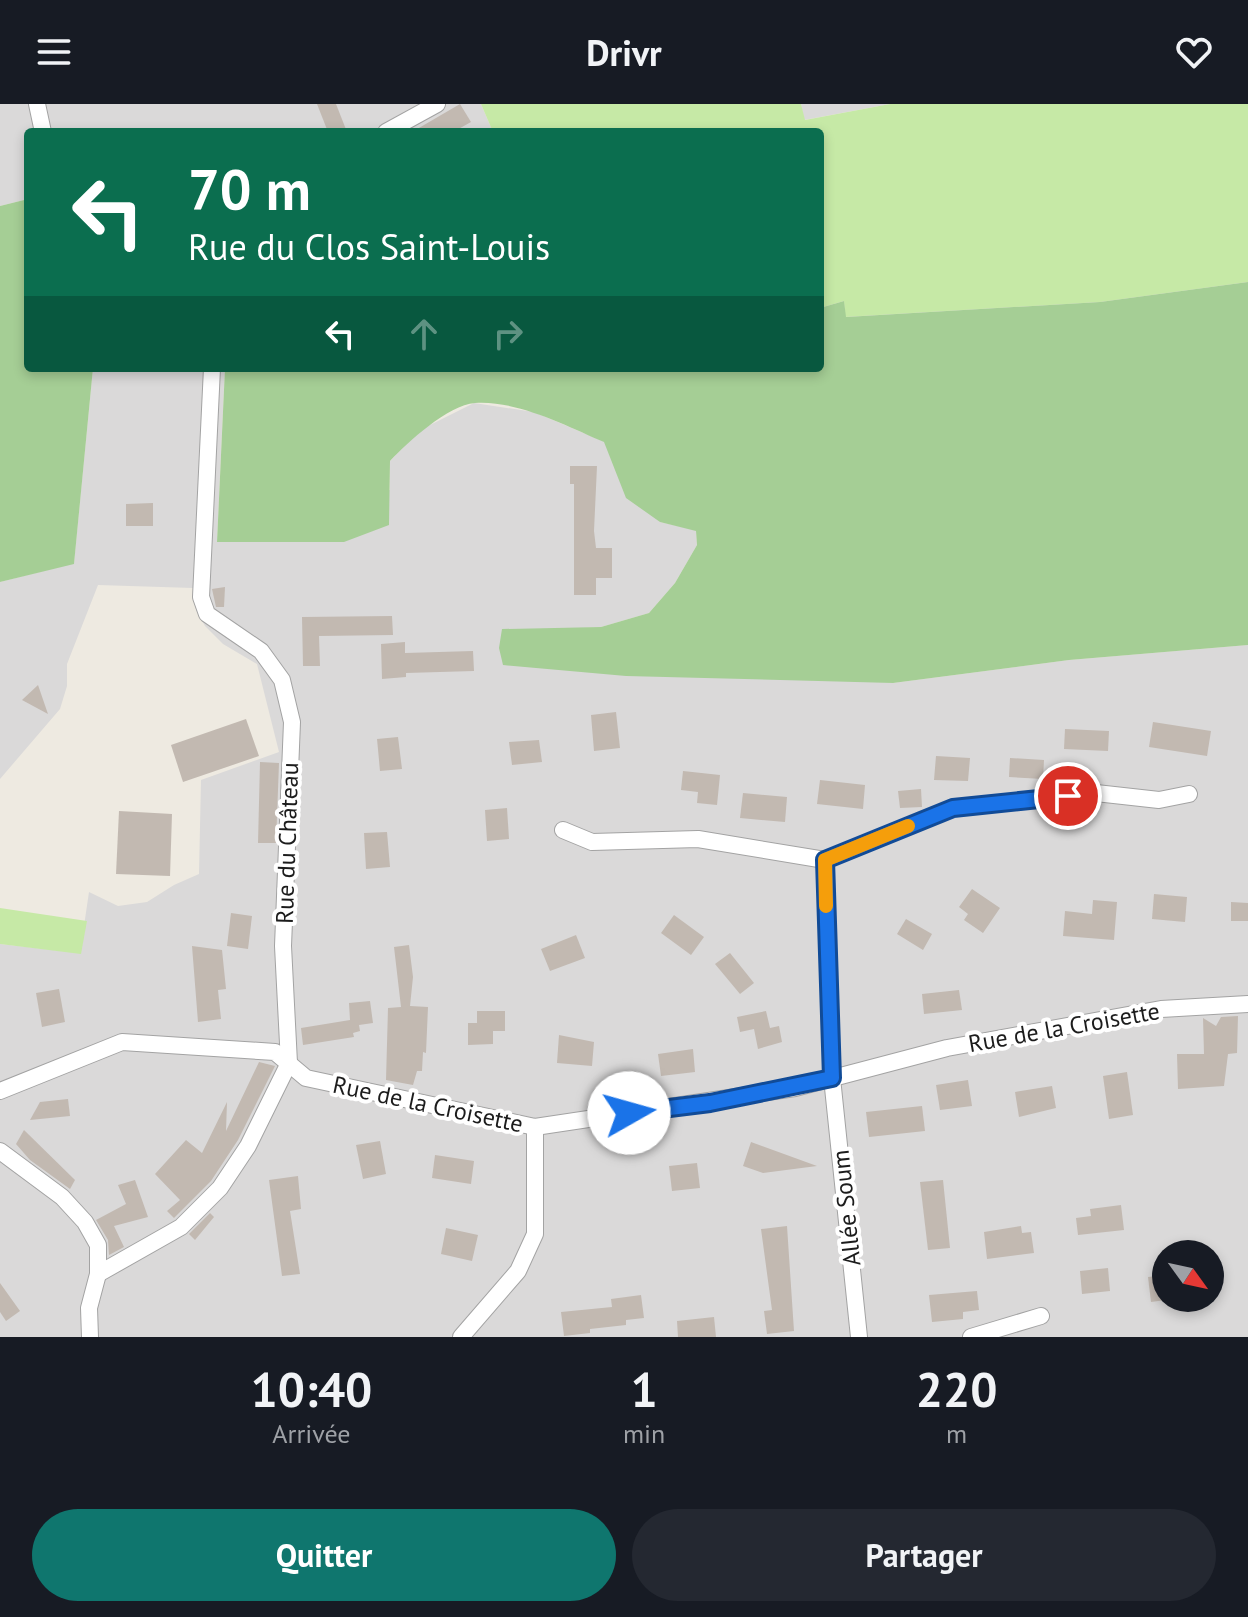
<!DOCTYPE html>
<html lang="fr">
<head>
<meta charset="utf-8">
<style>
  body { margin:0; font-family:"PT Sans",sans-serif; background:#242831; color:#f1f3f6; height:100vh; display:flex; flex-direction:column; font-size:30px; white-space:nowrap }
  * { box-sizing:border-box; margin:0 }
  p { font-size:26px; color:#9ea1a6 }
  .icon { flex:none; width:44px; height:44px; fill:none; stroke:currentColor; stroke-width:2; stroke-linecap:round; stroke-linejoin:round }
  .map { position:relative; height:1233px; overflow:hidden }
  .drawer { display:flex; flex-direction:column; background:#171b24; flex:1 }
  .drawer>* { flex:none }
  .top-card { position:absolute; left:24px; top:24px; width:800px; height:244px; border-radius:8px; box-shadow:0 4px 12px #0003; background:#0b6e4f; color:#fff; overflow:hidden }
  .needle { width:52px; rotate:123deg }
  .fabs { position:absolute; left:1152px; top:1136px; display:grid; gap:16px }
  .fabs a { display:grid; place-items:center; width:72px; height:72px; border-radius:50%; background:#171b24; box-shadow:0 4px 12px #0003; font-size:40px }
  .pin { position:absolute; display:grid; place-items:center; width:68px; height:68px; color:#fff; margin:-34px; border:4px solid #fff; border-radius:50%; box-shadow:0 2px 8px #0007 }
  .me { position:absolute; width:88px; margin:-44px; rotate:83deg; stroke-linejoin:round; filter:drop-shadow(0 0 6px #0008) }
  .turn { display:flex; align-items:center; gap:28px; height:168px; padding:0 32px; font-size:36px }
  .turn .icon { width:104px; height:104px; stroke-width:2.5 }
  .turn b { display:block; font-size:56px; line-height:68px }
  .lanes { display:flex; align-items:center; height:76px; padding:0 32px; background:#0003; justify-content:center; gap:40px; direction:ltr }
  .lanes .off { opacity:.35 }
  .eta { display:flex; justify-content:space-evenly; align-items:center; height:136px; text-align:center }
  .eta b { font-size:48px; font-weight:700; line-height:56px }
  .button { display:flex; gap:16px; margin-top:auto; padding:16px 32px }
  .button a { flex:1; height:92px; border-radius:48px; background:#0f766e; color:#fff; font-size:32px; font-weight:700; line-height:92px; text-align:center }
  .button a+a { background:#242831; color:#f1f3f6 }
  header { display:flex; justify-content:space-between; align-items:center; height:104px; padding:0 32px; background:#171b24; font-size:36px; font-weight:700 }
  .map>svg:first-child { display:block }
  .residential { fill:#dad9d9; fill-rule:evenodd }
  .grass { fill:#c6e9a6 }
  .forest { fill:#a5ce95 }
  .building { fill:#c2b9b1 }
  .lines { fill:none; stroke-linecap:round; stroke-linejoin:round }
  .street-casing { stroke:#a3a3a3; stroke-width:18 }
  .street { stroke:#fff; stroke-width:16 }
  .route-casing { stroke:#114b97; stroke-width:20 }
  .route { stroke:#1a73e8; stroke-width:14 }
  .slow { stroke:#f59e0b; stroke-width:14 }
  .labels { text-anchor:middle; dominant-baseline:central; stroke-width:8; stroke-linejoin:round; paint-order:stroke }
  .street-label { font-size:24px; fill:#1c1c1c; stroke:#fff }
</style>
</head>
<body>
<header><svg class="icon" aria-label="menu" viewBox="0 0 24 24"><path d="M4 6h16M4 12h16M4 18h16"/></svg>Drivr<svg class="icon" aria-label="heart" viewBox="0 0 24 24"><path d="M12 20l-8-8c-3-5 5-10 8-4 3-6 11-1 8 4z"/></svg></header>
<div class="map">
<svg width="1248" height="1233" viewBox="0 0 1248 1233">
  <rect width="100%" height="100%" fill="#eeeae1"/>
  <g class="residential">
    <path d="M0 0H481L493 28H28V95L0 102Z"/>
    <path d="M801 0H890L804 16Z"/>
    <path d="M93 264H225L217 437 390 386V357L420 326 474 299 534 308 605 338 614 358 660 418 696 426 697 441 675 479 649 509 601 523 569 525 893 579 1069 556 1248 541V1233H0V840L80 849 89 788 118 802 147 798 174 781 199 770 201 676 279 648 257 560 223 540 205 522 196 506 193 484 98 481 67 560V582L60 605 0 675V478L74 459ZM1166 1150H1210V1194H1166Z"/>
  </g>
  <g class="grass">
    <path d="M481 0H801L805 16 890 0H1248V178L1100 198 845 213 844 197 820 204V28H493Z"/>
    <path d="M0 804 87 817 81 850 0 840Z"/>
  </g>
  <g class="forest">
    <path d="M28 95V264H93L74 460 0 478V102Z"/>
    <path d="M1248 178V541L1069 556 893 579 626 572 503 561 499 544 502 525 601 523 649 509 675 479 697 441 696 427 660 418 626 394 604 338C567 322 517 296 475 299 448 301 408 338 390 357L389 421 344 438H217L225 264H820V204L844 197 846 213 1100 198Z"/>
  </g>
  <g class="building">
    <path d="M317 0H336L347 28H328Z"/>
    <path d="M460 0 471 18 453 28H412Z"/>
    <path d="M570 362H597L594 427 596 444H612V474H596V491H574V380H570Z"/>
    <path d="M153 399V422H126V400Z"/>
    <path d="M225 483 224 503H216L212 485Z"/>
    <path d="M392 512 393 531 319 532 320 562H303L302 513Z"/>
    <path d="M405 538V549L473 547 474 567 406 569V573L382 575 381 540Z"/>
    <path d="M38 581 48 610 22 596Z"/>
    <path d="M616 608 620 644 594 647 591 611Z"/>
    <path d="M246 615 259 652 183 678 171 641Z"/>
    <path d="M1153 618 1211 627 1207 652 1149 643Z"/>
    <path d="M1065 625 1109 627 1108 647 1064 645Z"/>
    <path d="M398 633 402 665 380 667 377 635Z"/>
    <path d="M539 636 542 658 512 661 509 638Z"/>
    <path d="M936 652 970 654 968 677 934 676Z"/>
    <path d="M1010 654 1044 656 1043 675 1009 673Z"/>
    <path d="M260 658 279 659 276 739H258Z"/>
    <path d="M683 667 720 671 717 701 697 699 698 688 681 686Z"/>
    <path d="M820 676 865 681 863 705 817 700Z"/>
    <path d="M921 685 922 703 900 704 898 687Z"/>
    <path d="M743 689 787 693 785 718 740 714Z"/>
    <path d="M507 704 509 735 487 737 485 706Z"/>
    <path d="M119 707 172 710 170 772 116 770Z"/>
    <path d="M387 728 390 763 366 765 364 729Z"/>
    <path d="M972 785 1000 804 983 829 964 816 968 810 959 803Z"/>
    <path d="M1154 790 1187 793 1185 818 1152 815Z"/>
    <path d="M1093 796 1117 798 1114 836 1063 832 1065 807 1092 810Z"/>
    <path d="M1231 798 1248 799V817H1231Z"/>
    <path d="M231 809 252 812 248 845 227 842Z"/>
    <path d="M674 811 704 833 691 851 661 829Z"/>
    <path d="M906 815 932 830 923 846 897 830Z"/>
    <path d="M576 831 585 854 550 867 541 845Z"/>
    <path d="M409 841 413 873 410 902 428 903 426 949 423 948 422 967H417L413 981 386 976 388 904 401 903 394 843Z"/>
    <path d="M192 842 222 846 226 885 218 886 221 915 198 918Z"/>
    <path d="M730 849 754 879 740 890 715 860Z"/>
    <path d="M59 885 65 918 42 923 36 889Z"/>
    <path d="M959 886 962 906 924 910 922 890Z"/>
    <path d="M370 897 373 919 359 921 360 927 353 929 354 933 303 941 301 924 350 916 349 899Z"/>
    <path d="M477 907H505V927H493V940L468 941V919H477Z"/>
    <path d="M766 907 770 924 779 922 782 938 758 945 754 925 740 928 737 913Z"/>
    <path d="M1238 912 1237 949 1228 950 1224 982 1178 985 1177 950H1204L1203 914 1216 922 1221 913Z"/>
    <path d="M559 931 594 938 592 962 557 959Z"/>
    <path d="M693 945 695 968 661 972 658 950Z"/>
    <path d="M259 958 275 962 238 1036 211 1077 174 1114 167 1107 180 1096 155 1070 186 1036 202 1049 227 998 226 1027Z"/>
    <path d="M1127 968 1133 1011 1109 1015 1103 972Z"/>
    <path d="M968 976 972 1002 940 1006 936 981Z"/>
    <path d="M1052 982 1056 1004 1019 1013 1015 988Z"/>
    <path d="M68 995 70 1012 30 1016 40 998Z"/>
    <path d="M922 1002 925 1027 869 1033 866 1008Z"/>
    <path d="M24 1026 75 1076 70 1085 30 1056 16 1040Z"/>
    <path d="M380 1037 386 1070 363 1075 356 1041Z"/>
    <path d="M751 1038 817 1062 763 1069 743 1062Z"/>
    <path d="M435 1051 474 1057 471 1080 432 1074Z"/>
    <path d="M697 1059 700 1084 672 1087 669 1062Z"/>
    <path d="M298 1072 301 1105 290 1107 300 1170 282 1172 269 1076Z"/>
    <path d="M135 1076 148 1113 114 1122 124 1143 109 1151 108 1136 96 1116 126 1100 118 1081Z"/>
    <path d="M943 1076 950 1144 928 1146 920 1078Z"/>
    <path d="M1121 1101 1124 1126 1078 1131 1076 1114 1091 1112 1090 1105Z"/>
    <path d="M210 1109 214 1113 195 1136 189 1130Z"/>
    <path d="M787 1122 794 1227 767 1230 764 1207 772 1206 761 1125Z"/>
    <path d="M1021 1122 1022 1129 1031 1128 1034 1149 987 1155 984 1128Z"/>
    <path d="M446 1124 478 1131 472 1157 441 1150Z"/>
    <path d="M1108 1164 1110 1187 1082 1190 1080 1167Z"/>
    <path d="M1166 1171V1196L1151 1198 1148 1173Z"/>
    <path d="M0 1179 20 1207 6 1217 0 1208Z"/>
    <path d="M977 1187 979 1206 963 1208V1215L932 1218 929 1191Z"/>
    <path d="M641 1191 644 1214 626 1216V1221L590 1225V1229L564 1232 561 1208 612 1203 611 1195Z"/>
    <path d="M714 1213 716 1233H678L677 1217Z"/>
  </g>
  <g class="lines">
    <defs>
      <g id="street">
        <path d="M37 0 43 28"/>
        <path d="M386 28 437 0"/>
        <path d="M563 726 592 738 698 735 825 756 953 704 1096 689 1159 696 1189 690"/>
        <path d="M825 756 832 974 859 1233"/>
        <path d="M0 987 122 938 275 948 306 974 535 1023 795 984 947 944 1161 905 1248 900"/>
        <path d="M0 1047 62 1093 85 1118 98 1141V1170L89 1204 90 1233"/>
        <path d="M98 1170 181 1123 220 1084 248 1042 289 959 283 842 292 618 282 576 261 547 207 510 201 493 212 264"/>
        <path d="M461 1233 518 1167 535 1130V1023"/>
        <path d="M971 1233 1041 1212"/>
      </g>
    </defs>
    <use href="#street" class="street-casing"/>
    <use href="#street" class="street"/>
  </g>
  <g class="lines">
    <defs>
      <path id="route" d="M629 1009 710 999 832 974 825 756 953 704 1068 692"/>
    </defs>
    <use href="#route" class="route-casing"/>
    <use href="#route" class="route"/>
    <path class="slow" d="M826 802 825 756 908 722"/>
  </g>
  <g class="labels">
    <g class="street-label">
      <text transform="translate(287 739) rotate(-88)">Rue du Château</text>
      <text transform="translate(1064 923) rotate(-10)">Rue de la Croisette</text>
      <text transform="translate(428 1000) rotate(12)">Rue de la Croisette</text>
      <text transform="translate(846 1104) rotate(-96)">Allée Soum</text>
    </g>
  </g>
</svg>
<div class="fabs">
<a><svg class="needle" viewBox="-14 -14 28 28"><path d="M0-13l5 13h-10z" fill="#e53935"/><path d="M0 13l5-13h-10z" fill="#9ea1a6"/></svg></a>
</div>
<div class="pin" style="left:1068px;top:692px;background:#d93025"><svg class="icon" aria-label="arrive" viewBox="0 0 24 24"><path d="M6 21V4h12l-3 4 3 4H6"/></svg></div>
<svg class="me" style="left:629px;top:1009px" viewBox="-20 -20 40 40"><circle r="19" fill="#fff"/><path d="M0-13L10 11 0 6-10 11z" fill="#1a73e8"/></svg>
<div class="top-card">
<div class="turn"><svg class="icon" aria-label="left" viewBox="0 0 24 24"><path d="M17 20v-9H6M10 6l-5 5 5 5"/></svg><div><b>70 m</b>Rue du Clos Saint-Louis</div></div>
<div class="lanes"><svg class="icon" aria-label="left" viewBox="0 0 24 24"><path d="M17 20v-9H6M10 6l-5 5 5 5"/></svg><svg class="icon off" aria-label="ahead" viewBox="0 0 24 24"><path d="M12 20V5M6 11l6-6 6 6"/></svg><svg class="icon off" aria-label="right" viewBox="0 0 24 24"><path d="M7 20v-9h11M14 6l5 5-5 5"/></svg></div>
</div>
</div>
<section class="drawer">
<div class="eta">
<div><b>10:40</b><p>Arrivée</p></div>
<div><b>1</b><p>min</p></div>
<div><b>220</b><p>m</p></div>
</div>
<div class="button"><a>Quitter</a><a>Partager</a></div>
</section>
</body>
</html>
